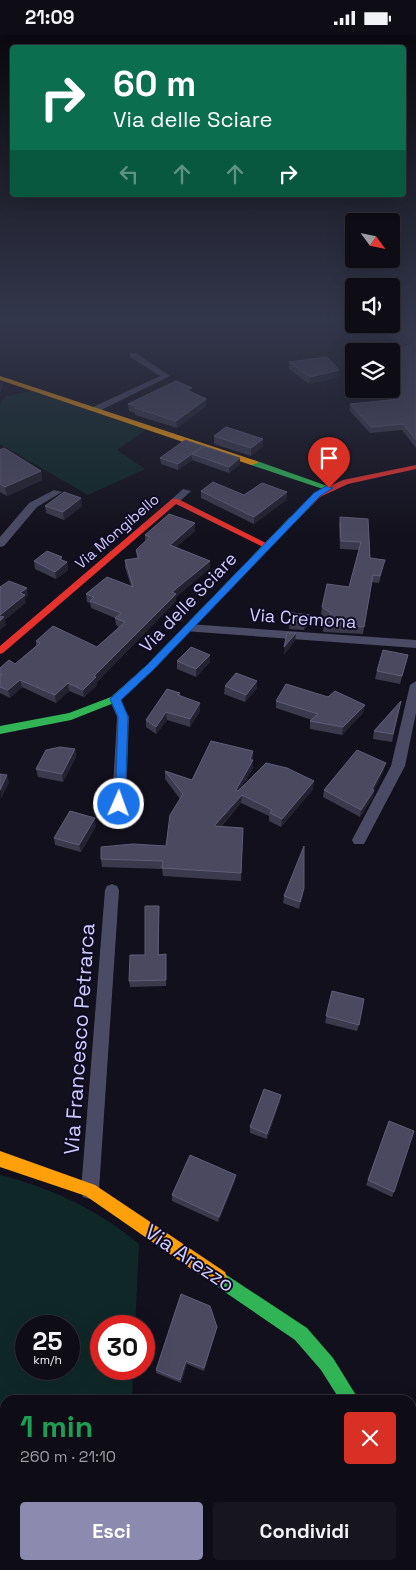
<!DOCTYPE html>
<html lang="it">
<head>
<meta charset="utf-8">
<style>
  body { margin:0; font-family:"Space Grotesk",sans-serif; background:#17151e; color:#f1f3f6; height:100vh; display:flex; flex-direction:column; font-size:19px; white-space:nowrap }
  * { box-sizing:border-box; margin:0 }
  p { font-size:16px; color:#9b9ba0 }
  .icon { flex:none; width:28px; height:28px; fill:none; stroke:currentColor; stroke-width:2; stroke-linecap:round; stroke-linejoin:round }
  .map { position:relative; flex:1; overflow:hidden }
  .drawer { position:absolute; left:0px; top:1360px; width:416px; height:175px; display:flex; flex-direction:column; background:#0e0c15; border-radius:15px 15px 0 0; box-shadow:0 5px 20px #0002,0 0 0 1px #2e2c34 }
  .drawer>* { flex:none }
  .hud { position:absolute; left:10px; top:10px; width:396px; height:152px; border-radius:5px; box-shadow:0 5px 20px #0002,0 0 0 1px #2e2c34; background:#0b6e4f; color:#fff; overflow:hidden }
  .needle { width:32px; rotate:123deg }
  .tools { position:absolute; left:345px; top:178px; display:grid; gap:10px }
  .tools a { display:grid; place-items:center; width:55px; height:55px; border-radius:5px; background:#0e0c15; box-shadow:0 5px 20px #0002,0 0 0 1px #2e2c34; font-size:25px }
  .speed { position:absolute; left:15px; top:1280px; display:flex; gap:10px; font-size:25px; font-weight:700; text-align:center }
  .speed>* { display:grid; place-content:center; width:65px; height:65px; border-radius:50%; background:#0e0c15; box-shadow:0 5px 20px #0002,0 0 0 1px #2e2c34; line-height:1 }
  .speed small { font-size:12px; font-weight:400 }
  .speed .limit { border:8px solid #d22; background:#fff; color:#111 }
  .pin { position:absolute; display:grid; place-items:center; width:42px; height:42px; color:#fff; margin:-51px -21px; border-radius:50% 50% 50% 0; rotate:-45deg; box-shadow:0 0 5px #0007 }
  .pin .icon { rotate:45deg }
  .me { position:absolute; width:55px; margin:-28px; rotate:2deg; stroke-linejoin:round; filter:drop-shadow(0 0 4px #0008) }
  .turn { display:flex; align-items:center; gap:18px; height:105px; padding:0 20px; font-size:22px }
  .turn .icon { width:65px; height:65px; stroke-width:2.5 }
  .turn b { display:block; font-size:35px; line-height:42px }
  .lanes { display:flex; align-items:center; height:48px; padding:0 20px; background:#0003; justify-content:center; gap:25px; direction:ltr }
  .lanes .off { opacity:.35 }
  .round { display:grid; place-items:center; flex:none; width:52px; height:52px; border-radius:5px; background:#17151e }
  .summary { display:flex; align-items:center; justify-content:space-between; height:85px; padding:0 20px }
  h1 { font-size:30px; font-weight:800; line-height:38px; color:#1e9e55 }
  .button { display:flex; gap:10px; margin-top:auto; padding:10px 20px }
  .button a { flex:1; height:58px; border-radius:5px; background:#8d8ab0; color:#fff; font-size:20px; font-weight:800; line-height:58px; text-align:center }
  .button a+a { background:#17151e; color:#f1f3f6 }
  .status { display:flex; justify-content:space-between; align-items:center; height:35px; padding:0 25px; background:#0e0c15; direction:ltr }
  .status svg { height:14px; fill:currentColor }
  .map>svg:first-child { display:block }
  .green { fill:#0f2827; fill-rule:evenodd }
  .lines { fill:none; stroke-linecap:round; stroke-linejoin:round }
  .street { fill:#4b4b65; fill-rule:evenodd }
  .fast { fill:#30b455; fill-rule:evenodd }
  .slow { fill:#ff9f0a; fill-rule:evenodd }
  .jam { fill:#e5322d; fill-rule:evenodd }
  .wall { fill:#3b394c }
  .shaded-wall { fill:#242231 }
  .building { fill:#4b4960; stroke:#605d79 }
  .route { fill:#1a73e8; stroke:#114b97 }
  .labels { text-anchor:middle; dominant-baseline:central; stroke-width:4; stroke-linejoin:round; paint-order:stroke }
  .far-street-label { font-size:15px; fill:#cfcbff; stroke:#0e0b21 }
  .street-label { font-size:18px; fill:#cfcbff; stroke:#0e0b21 }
  .near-street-label { font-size:21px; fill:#cfcbff; stroke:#0e0b21 }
</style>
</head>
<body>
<div class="status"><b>21:09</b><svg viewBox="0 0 49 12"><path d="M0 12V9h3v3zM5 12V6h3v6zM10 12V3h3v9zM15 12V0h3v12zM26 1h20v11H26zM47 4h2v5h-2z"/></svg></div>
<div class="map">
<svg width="416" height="1535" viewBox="0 0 416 1535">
  <rect width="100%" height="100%" fill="#12101c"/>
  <g class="green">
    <path d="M32 356 146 395 117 415 145 434 88 460 0 409V368L6 361Z"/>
    <path d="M0 1140C52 1153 98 1175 139 1209L135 1291H101V1334H133L132 1365H5V1494L0 1490ZM26 1291H69V1334H26Z"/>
  </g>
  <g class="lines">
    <g class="street">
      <path d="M130 318H136L170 341 99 376H93V372L160 341 130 322Z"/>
      <path d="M183 454 191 456 178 468H172V464Z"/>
      <path d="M54 455 62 457 37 472 4 511 0 512V502L29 468Z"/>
      <path d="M188 589 416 605V613L184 596 182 593Z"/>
      <path d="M416 646V678L405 731 364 809H354L352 805 391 731 410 650Z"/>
      <path d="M115 660 119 661 129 682 126 769 124 773H114L112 769 117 682 109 664Z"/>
      <path d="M112 849 117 851 119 855 99 1155 97 1162 90 1164 83 1162 81 1155 105 855 107 851Z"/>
      <rect x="386" y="1530" width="24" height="5"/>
    </g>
    <g class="fast">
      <path d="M251 426H257L333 453 326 455 251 430Z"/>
      <path d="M290 482H293L297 484 153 634 119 666 71 685 0 699V691L69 678 111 662 147 630Z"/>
      <path d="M219 1235 307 1293 333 1323 359 1365H340L321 1335 295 1305 213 1249 211 1243 213 1237Z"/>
    </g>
    <g class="slow">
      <path d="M0 341 257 426 258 428 251 430 0 345Z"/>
      <path d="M0 1116 95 1150 225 1237 227 1243 225 1249 219 1251 213 1249 86 1161 0 1132Z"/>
    </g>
    <g class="jam">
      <path d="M416 430V434L348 449 320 462 296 486H293L289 484 314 458 343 445Z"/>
      <path d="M172 464H178L272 511 268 514 265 513 176 469 3 618 0 619V611Z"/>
    </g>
  </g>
  <g class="wall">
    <path d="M416 289V413L402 395 370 398 349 375 350 369 394 364 384 354H391V316H379V315L404 312 386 298 387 292Z"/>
    <path d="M289 327 338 342 309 349 289 334Z"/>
    <path d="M192 358 206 364V371L177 393 135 380V378L129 376 128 369Z"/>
    <path d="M214 401 263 404V411L251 421 214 409Z"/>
    <path d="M185 405 240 423V429L229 438 192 425 178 435 161 429 160 423Z"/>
    <path d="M0 415 41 436 42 445 7 461 0 457Z"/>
    <path d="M201 456 244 460 287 457 286 465 254 489 201 463Z"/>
    <path d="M45 471H82L64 485 46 478Z"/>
    <path d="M340 482 368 484 370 523 383 532 379 548 371 547 363 599 323 597 324 589 327 584 321 579 322 572 349 552 359 515 340 514 339 490Z"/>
    <path d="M195 496 176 512 210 526V533L176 562V566L97 647V650L84 662 69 656 56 668 22 652 10 663 0 658V633L15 629 36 611V606L97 612 119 592 116 590 115 583 91 573 90 568 87 567 86 559 131 551 125 532V525L137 523 136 515 145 506V500Z"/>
    <path d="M62 522V525L67 527 68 535 56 544 35 534 34 526Z"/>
    <path d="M311 580 310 587 304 595 289 594 290 586Z"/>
    <path d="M408 620 400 649 375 644 377 636Z"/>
    <path d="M177 626 210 627 196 642 177 634Z"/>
    <path d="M225 651 257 653 245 667 224 659Z"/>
    <path d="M180 658V661L200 676 190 692 167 685 156 699 146 692V685Z"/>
    <path d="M328 662 365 670 363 678 342 700 310 694V686L312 685 276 673V666Z"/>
    <path d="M401 666 392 707 373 704 374 696Z"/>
    <path d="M75 714 76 722 63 747 38 742 36 734Z"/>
    <path d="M253 724V733L241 752 313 754 281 792 269 786V781L241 768 221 792 243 793 241 846 163 841 162 834 102 832 101 824 166 811 180 764 165 744V736L192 745Z"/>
    <path d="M384 735 374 755 373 762 360 782 323 762 324 755Z"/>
    <path d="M96 791 81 817 55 810 54 803Z"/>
    <path d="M303 860 299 874 283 868 284 861Z"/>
    <path d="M159 871V920L166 919V951L130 952 129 946 145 920Z"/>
    <path d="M332 956 359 990 357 996 325 988Z"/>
    <path d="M280 1066 267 1104 250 1098V1092Z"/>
    <path d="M389 1086 394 1157 392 1162 366 1150Z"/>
    <path d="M235 1146 218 1187 172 1166V1160Z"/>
    <path d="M217 1292 216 1295 204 1336 187 1329 181 1348 156 1338V1335Z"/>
    <path d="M297 1530H362L349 1535H298Z"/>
  </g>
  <g class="shaded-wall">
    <path d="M339 335 338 342 309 349 310 342Z"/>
    <path d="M2 345 3 352 0 358V349Z"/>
    <path d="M206 364V371L177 393 176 386Z"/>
    <path d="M263 404V411L251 421V413Z"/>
    <path d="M202 412 192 419V425L178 435V429Z"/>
    <path d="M240 423V429L229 438V432Z"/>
    <path d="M41 436 42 445 7 461 5 452Z"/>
    <path d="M287 457 286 465 254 489V482Z"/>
    <path d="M81 463 82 471 64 485 63 477Z"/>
    <path d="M195 488V496L170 517V510Z"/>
    <path d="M210 526V533L176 562V566L97 647V650L84 662 83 655 94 641 172 557Z"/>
    <path d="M67 527 68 535 56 544 55 537Z"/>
    <path d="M27 553 28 561 25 563 26 568 5 585 6 590 0 595V580L20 558Z"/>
    <path d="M311 580 310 587 304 595 305 587Z"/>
    <path d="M296 598 295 606 284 620V612Z"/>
    <path d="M210 620V627L196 642V634Z"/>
    <path d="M20 645 22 652 10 663 8 655Z"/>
    <path d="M257 646V653L245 667 246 660Z"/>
    <path d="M68 648 69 656 56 668 55 660Z"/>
    <path d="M200 668V676L190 692V684Z"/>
    <path d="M365 670 363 678 342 700 343 692Z"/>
    <path d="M166 677 167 685 156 699V692Z"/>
    <path d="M75 714 76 722 63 747 62 739Z"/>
    <path d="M253 716V724L250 730 253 725V733L235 763 236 755Z"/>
    <path d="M386 728 384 735 374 755 373 762 360 782 361 775Z"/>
    <path d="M7 740 9 748 1 764 0 755Z"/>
    <path d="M314 746 313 754 281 792 282 784Z"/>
    <path d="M242 760 241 768 214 799V791Z"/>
    <path d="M95 783 96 791 81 817 79 810Z"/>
    <path d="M304 853 303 860 299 874 300 867Z"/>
    <path d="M281 1060 280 1066 267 1104V1099Z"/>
    <path d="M236 1140 235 1146 218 1187 219 1182Z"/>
    <path d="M217 1292 216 1295 204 1336V1333Z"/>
    <path d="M186 1326 187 1329 181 1348 180 1345Z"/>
  </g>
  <g class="building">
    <path d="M409 289H416V405L403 389 371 392 350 369 400 364 390 354H391V316H380L379 315 411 311 387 292Z"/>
    <path d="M327 322 339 335 310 342 289 327Z"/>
    <path d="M176 346 192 353 187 355 206 364 176 386 135 373 137 371 128 369Z"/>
    <path d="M226 392 263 404 251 413 214 401Z"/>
    <path d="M185 405 240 423 229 432 192 419 202 412 178 429 160 423Z"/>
    <path d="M4 413 41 436 5 452 0 449V415Z"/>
    <path d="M213 447 244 460 262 448 287 457 254 482 201 456Z"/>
    <path d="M64 457 81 463 63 477 45 471Z"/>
    <path d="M169 479 195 488 170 510 210 526 172 557 176 559 94 641 96 642 83 655 68 648 55 660 20 645 8 655 0 652V641L2 639H0V633L9 625 15 629 40 608 36 606 53 591 97 612 125 587 115 583 121 578 90 566 94 562 86 559 107 542 133 552 125 525 139 523 136 515 150 502 145 500Z"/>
    <path d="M340 482 368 484 370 523 385 525 380 541 373 540 364 592 324 589 331 578 322 572 327 549 349 552 361 507 341 506Z"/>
    <path d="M47 516 62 522 59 524 67 527 55 537 34 526Z"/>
    <path d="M9 546 27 553 20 558 25 560 0 580V552Z"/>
    <path d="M292 578 311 580 305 587 290 586Z"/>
    <path d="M0 581 4 582 0 586Z"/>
    <path d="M287 598H296L284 612Z"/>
    <path d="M191 612 210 620 196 634 177 626Z"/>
    <path d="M383 615 408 620 402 641 377 636Z"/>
    <path d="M236 638 257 646 246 660 225 651Z"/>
    <path d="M286 649 328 662 335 656 365 670 343 692 310 686 318 679 276 666Z"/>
    <path d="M167 654 180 658 178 660 200 668 190 684 166 677 156 692 146 685Z"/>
    <path d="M401 666 393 699 374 696Z"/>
    <path d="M211 706 253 716 250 725H253L236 755 238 756 266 728 287 733 314 746 282 784 270 778 272 775 242 760 214 791 243 793 241 838 162 833 163 826 101 824V812L133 809 166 811 170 780 183 759 165 736 192 745Z"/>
    <path d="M60 712 75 714 62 739 36 734 46 715Z"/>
    <path d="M357 715 386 728 372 754 374 755 361 775 324 755Z"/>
    <path d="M0 739 7 740 0 755Z"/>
    <path d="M70 776 95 783 79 810 54 803Z"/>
    <path d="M304 811V853L300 867 284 861Z"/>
    <path d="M145 871H159L158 920 166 919V945L129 946 130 920H145Z"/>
    <path d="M332 956 364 964 359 990 326 981Z"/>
    <path d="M264 1054 281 1060 267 1099 250 1092Z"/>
    <path d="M389 1086 414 1096 394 1157 368 1145Z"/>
    <path d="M190 1120 236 1140 219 1182 172 1160Z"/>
    <path d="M181 1259 210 1271 217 1292 204 1333 186 1326 180 1345 156 1335Z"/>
    <path d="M300 1530H362V1532L349 1535H300Z"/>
  </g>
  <linearGradient id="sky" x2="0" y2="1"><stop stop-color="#0a090f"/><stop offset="0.57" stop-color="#33374b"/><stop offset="1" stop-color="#33374b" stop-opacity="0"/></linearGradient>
  <rect width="416" height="503" fill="url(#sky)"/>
  <path class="route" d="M326 451 333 453 320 461 154 634 121 665 128 682 125 769 123 772H115L118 682 110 664 112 662 147 630 314 458Z"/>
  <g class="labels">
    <g class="far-street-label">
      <text transform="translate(117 496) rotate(-41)">Via Mongibello</text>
    </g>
    <g class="street-label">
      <text transform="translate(188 567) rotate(-46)">Via delle Sciare</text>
      <text transform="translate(303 583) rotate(4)">Via Cremona</text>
    </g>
    <g class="near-street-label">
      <text transform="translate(79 1004) rotate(-86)">Via Francesco Petrarca</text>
      <text transform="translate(190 1223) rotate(34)">Via Arezzo</text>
    </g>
  </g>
</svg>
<div class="tools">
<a><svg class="needle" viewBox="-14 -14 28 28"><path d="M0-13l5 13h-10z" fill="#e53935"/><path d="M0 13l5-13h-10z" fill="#9b9ba0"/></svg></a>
<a><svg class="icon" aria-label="sound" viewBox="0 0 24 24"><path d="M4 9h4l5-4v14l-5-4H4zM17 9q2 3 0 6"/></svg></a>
<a><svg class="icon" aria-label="layers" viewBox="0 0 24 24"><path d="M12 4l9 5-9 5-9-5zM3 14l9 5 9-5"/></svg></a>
</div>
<div class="speed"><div>25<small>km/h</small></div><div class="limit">30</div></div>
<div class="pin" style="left:329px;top:453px;background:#d93025"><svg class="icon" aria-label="arrive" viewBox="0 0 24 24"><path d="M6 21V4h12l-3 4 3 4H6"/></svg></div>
<svg class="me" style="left:119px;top:769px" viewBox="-20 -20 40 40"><circle r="17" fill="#1a73e8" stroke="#fff" stroke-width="3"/><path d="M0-11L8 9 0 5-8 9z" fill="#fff"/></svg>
<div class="hud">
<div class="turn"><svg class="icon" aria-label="right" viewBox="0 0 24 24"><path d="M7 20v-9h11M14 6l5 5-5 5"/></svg><div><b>60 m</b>Via delle Sciare</div></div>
<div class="lanes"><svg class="icon off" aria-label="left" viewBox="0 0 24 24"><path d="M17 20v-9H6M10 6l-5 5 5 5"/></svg><svg class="icon off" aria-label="ahead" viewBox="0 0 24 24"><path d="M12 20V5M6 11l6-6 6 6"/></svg><svg class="icon off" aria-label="ahead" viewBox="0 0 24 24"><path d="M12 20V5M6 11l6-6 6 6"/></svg><svg class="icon" aria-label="right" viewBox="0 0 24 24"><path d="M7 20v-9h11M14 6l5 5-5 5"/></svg></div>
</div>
<section class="drawer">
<div class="summary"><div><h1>1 min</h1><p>260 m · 21:10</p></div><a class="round" style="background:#d93025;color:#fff"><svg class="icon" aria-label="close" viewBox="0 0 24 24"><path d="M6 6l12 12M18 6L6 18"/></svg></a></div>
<div class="button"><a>Esci</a><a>Condividi</a></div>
</section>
</div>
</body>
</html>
